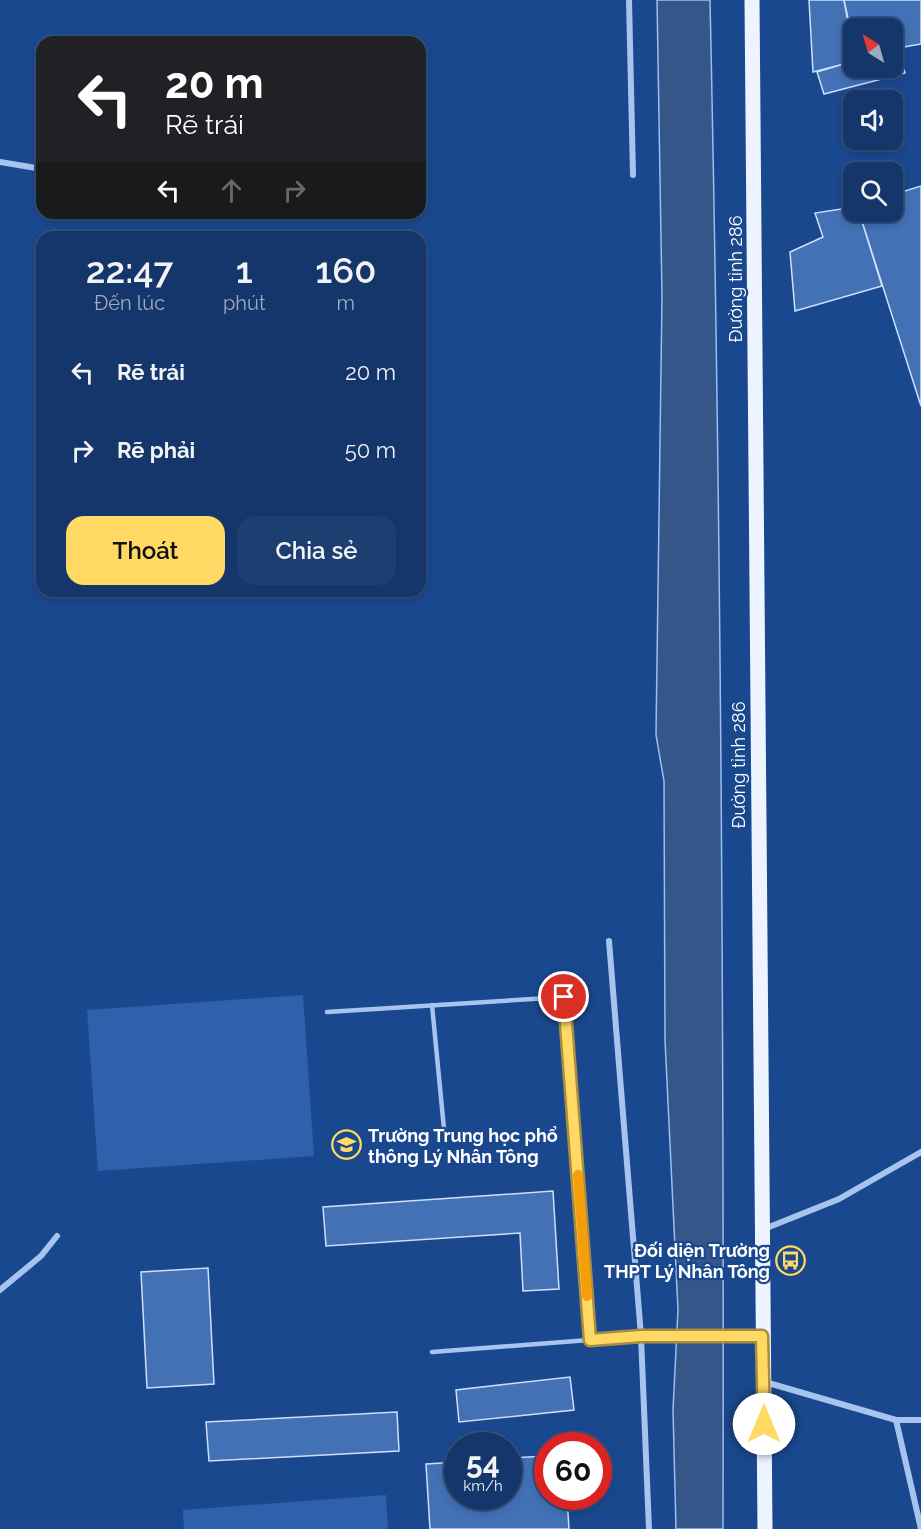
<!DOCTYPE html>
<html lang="vi">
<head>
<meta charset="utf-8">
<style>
  body { margin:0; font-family:Raleway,sans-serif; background:#1d3e70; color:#f1f3f6; height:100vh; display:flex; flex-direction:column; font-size:22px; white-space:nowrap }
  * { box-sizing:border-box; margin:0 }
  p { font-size:20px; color:#9dabc1 }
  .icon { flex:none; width:33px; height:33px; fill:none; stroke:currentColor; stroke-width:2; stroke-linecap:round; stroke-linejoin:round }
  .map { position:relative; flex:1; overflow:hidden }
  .panel { position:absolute; left:36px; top:231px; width:390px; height:366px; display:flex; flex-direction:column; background:#14366a; border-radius:18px; box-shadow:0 3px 9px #0003,0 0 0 2px #33507e }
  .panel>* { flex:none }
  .banner { position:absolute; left:36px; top:36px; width:390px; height:183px; border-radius:18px; box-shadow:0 3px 9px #0003,0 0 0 2px #33507e; background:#202124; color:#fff; overflow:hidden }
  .needle { width:39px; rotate:323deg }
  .tools { position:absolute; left:843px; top:18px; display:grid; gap:12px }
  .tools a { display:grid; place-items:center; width:60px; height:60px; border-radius:12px; background:#14366a; box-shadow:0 3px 9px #0003,0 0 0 2px #33507e; font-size:30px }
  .speed { position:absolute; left:444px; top:1432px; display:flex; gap:12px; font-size:30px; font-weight:700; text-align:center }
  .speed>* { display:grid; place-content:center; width:78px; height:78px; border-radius:50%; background:#14366a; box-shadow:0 3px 9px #0003,0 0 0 2px #33507e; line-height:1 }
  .speed small { font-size:15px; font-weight:400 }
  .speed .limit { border:9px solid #d22; background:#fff; color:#111 }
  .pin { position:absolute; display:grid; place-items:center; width:51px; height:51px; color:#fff; margin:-26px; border:3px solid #fff; border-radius:50%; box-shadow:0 2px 6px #0007 }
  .me { position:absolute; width:66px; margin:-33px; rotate:0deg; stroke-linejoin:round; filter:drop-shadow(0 0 4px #0008) }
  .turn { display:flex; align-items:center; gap:21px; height:126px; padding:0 30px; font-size:27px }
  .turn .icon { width:78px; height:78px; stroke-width:2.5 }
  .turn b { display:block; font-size:42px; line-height:51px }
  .lanes { display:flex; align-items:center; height:57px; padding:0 30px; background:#0003; justify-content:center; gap:30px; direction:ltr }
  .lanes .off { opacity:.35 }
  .eta { display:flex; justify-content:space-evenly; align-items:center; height:102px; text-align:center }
  .eta b { font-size:36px; font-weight:600; line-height:42px }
  .cta { display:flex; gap:12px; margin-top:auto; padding:12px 30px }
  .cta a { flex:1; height:69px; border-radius:18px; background:#ffd964; color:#111; font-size:24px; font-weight:600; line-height:69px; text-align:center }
  .cta a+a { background:#1d3e70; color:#f1f3f6 }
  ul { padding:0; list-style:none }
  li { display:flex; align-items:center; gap:18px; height:78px; padding:0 30px }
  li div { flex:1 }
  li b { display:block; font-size:22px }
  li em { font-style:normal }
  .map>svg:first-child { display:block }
  .green { fill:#2d61ac }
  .water { fill:#355689; stroke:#9abef0; stroke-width:1.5 }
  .building { fill:#4371b6; stroke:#cddffa; stroke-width:1.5 }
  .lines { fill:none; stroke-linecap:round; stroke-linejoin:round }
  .lane { stroke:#a7c4ee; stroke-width:4.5 }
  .street { stroke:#a7c4ee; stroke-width:6 }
  .primary { stroke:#eef4ff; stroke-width:15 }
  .route-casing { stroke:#a68d41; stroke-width:15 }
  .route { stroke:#ffd964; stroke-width:10 }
  .slow { stroke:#f59e0b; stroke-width:10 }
  .labels { text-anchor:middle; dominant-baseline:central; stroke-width:4.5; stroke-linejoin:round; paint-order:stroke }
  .street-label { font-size:18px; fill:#fff; stroke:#1a488e }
  .poi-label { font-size:18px; font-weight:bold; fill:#fff; stroke:#1a488e; text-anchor:start }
</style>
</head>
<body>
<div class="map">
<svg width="921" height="1529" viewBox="0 0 921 1529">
  <rect width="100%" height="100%" fill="#1a488e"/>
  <g class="green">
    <path d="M303 995 314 1156 98 1171 87 1010Z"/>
    <path d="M386 1495 388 1529H184L183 1510Z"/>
  </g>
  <path class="water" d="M657 0H710C721 510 724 1019 723 1529H676L673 1410 678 1310 665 1040 664 781 656 735 662 297Z"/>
  <g class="building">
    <path d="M809 0H844L854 56 844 58V64L813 72Z"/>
    <path d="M844 0H921V44L892 49V28H854V45Z"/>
    <path d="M898 48 905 73 824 94 817 72 844 64V58L854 56V68H892V49Z"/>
    <path d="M921 186V406L859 212H892V195Z"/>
    <path d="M854 207V212H859L882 286 795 311 790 252 823 237 815 213Z"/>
    <path d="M553 1191 559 1289 523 1291 520 1233 326 1246 323 1207Z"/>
    <path d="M208 1268 214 1384 147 1388 141 1272Z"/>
    <path d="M570 1377 574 1410 459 1422 456 1390Z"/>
    <path d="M397 1412 399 1451 209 1461 206 1422Z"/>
    <path d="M548 1456V1497H567L569 1529H430L426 1464 458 1462V1497H508V1458Z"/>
  </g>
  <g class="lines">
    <g class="lane">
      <path d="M432 1005 444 1129"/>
      <path d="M327 1012 564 997 590 1340"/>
      <path d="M432 1352 641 1336"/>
    </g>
    <g class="street">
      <path d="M629 0 633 175"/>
      <path d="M0 162 42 169"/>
      <path d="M609 941 641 1336H761"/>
      <path d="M764 1229 839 1199 921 1152"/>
      <path d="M0 1290 41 1256 57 1236"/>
      <path d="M641 1336 649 1529"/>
      <path d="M765 1382 896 1420H921"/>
      <path d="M896 1420 921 1529"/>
    </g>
    <path class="primary" d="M752 0 765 1529"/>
  </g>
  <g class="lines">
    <defs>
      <path id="route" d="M564 997 590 1340 641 1336H762L764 1424"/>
    </defs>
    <use href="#route" class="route-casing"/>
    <use href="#route" class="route"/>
    <path class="slow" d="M578 1175 587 1296"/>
  </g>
  <defs>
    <symbol id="school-ring" viewBox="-11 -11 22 22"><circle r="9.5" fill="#1a488e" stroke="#ffd964" stroke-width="1.5"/><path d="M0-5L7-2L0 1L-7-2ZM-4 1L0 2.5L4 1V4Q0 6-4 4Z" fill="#ffd964"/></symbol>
    <symbol id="bus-ring" viewBox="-11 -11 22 22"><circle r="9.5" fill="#1a488e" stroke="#ffd964" stroke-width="1.5"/><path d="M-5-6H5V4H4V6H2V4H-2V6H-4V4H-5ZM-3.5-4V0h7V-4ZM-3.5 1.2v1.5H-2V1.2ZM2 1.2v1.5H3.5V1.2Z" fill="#ffd964"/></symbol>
  </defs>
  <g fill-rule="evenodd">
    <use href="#school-ring" x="330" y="1128" width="33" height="33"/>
    <use href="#bus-ring" x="774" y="1244" width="33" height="33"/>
  </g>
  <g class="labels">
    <g class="street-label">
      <text transform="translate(735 279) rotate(-90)">Đường tỉnh 286</text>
      <text transform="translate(738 765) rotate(-90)">Đường tỉnh 286</text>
    </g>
    <g class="poi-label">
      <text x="368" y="1135">Trường Trung học phổ<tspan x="368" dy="21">thông Lý Nhân Tông</tspan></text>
      <text x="770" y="1250" text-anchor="end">Đối diện Trường<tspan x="770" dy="21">THPT Lý Nhân Tông</tspan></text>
    </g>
  </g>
</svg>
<div class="tools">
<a><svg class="needle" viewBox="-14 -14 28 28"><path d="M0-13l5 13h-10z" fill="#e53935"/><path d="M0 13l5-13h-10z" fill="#9dabc1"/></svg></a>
<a><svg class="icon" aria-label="sound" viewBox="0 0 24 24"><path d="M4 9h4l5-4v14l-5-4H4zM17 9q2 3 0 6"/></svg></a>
<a><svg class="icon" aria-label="search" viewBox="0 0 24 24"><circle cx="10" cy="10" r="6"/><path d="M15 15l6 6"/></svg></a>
</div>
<div class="speed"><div>54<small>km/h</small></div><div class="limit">60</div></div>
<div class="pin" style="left:564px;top:997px;background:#d93025"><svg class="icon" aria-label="arrive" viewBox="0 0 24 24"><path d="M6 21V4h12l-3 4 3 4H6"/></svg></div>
<svg class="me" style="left:764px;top:1424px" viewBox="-20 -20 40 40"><circle r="19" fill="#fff"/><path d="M0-13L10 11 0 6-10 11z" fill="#ffd964"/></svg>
<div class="banner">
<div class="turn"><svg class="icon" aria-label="left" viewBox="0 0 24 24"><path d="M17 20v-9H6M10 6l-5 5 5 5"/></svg><div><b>20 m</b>Rẽ trái</div></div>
<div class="lanes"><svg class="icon" aria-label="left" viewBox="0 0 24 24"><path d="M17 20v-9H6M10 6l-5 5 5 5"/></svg><svg class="icon off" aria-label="ahead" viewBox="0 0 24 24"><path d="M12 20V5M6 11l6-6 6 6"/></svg><svg class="icon off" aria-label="right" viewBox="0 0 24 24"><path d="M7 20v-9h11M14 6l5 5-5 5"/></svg></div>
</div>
<section class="panel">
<div class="eta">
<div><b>22:47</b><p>Đến lúc</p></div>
<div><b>1</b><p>phút</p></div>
<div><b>160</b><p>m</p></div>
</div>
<ul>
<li><svg class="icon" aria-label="left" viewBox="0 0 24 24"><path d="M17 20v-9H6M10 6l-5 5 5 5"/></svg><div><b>Rẽ trái</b></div><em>20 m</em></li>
<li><svg class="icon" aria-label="right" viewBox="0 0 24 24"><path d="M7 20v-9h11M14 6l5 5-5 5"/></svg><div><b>Rẽ phải</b></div><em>50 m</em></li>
</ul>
<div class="cta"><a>Thoát</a><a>Chia sẻ</a></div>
</section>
</div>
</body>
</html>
